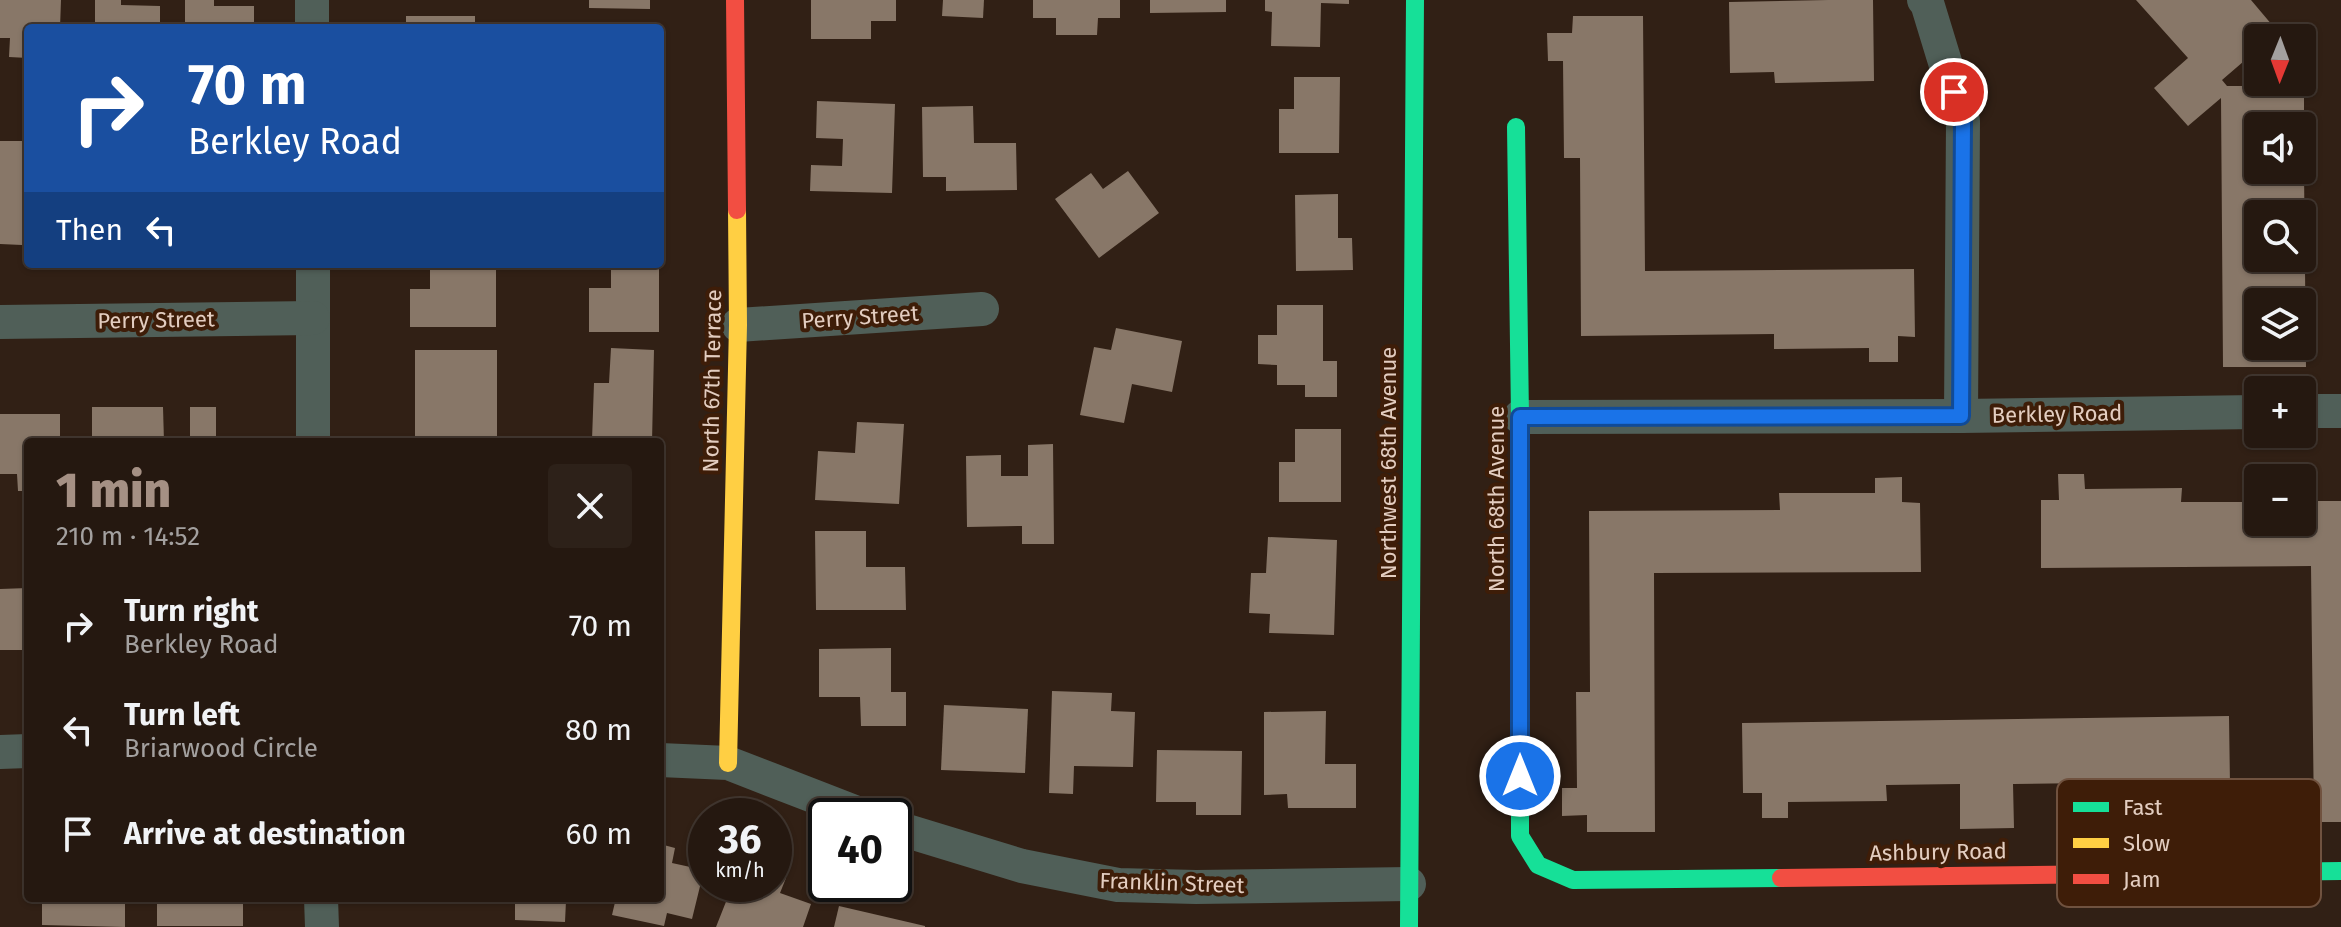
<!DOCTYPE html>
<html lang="en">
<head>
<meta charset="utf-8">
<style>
  body { margin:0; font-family:"Fira Sans",sans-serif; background:#2d2119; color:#f1f3f6; height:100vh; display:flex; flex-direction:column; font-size:30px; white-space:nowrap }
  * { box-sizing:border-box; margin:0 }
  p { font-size:26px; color:#a3a09f }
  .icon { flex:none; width:44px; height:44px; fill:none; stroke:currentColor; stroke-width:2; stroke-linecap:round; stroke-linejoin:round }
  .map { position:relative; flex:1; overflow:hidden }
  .panel { position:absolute; left:24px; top:438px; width:640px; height:464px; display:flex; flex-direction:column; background:#251810; border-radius:8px; box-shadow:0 2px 6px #0004,0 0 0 2px #423730 }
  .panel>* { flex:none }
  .guide { position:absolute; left:24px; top:24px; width:640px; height:244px; border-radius:8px; box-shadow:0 2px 6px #0004,0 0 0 2px #423730; background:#1a4fa0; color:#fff; overflow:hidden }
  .needle { width:52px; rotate:181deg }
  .buttons { position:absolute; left:2244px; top:24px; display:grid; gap:16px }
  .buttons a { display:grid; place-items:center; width:72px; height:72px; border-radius:8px; background:#251810; box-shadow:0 2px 6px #0004,0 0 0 2px #423730; font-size:40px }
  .speed { position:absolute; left:688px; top:798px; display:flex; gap:16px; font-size:40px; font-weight:700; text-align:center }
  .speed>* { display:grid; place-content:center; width:104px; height:104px; border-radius:50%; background:#251810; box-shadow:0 2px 6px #0004,0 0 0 2px #423730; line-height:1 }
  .speed small { font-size:20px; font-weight:400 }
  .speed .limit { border:4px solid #111; border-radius:12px; background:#fff; color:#111 }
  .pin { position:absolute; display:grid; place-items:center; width:68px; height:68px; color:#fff; margin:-34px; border:4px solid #fff; border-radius:50%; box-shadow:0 2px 8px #0007 }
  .me { position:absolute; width:88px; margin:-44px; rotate:0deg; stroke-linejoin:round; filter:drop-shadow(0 0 6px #0008) }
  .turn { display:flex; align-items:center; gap:28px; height:168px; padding:0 32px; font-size:36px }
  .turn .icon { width:104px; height:104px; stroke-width:2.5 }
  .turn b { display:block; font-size:56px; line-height:68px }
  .then { display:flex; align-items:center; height:76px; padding:0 32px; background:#0003; gap:16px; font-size:30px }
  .round { display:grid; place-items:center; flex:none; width:84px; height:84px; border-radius:8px; background:#2d2119 }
  .overview { display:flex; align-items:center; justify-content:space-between; height:136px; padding:0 32px }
  h1 { font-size:48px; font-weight:800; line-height:60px; color:#a59084 }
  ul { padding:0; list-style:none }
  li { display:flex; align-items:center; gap:24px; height:104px; padding:0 32px }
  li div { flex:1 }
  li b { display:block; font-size:30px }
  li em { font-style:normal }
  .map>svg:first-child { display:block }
  .building { fill:#887768; fill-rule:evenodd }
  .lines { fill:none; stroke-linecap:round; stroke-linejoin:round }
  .street { stroke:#505f58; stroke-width:34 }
  .fast { stroke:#16e098; stroke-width:18 }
  .slow { stroke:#ffcf43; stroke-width:18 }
  .jam { stroke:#f24e42; stroke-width:18 }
  .route-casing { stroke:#114b97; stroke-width:20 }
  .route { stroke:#1a73e8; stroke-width:14 }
  .labels { text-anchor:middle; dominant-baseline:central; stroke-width:8; stroke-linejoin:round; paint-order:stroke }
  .street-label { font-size:22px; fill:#e3cdc0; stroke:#3e1d08 }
  .key { fill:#3e1d08; stroke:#70523f; stroke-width:2 }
  .key-label { font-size:22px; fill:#e3cdc0 }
</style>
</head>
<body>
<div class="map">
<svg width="2341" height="927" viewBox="0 0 2341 927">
  <rect width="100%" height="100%" fill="#312015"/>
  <g class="building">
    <path d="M0 0H61L60 28H28V58L9 57 10 38H0Z"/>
    <path d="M95 0H121V5L160 6V28H95Z"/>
    <path d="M185 0H214V6H254V28H185Z"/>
    <path d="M589 0H650V9L589 8Z"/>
    <path d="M811 0H896V21H871V39H811Z"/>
    <path d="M943 0H984L983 18 942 16Z"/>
    <path d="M1033 0H1120V18H1098L1097 35H1056V18H1033Z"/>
    <path d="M1150 0H1226V12L1150 13Z"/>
    <path d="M1265 0H1349V4L1321 3 1320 47 1271 46 1272 12 1265 11Z"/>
    <path d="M1828 0H1873L1874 81 1775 83 1774 72 1730 73 1729 2Z"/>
    <path d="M2136 0H2251L2278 32 2271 38H2258V49L2222 80 2227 86H2304V126H2258V170H2304L2306 367H2223L2221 98 2188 126 2154 88 2188 58ZM2258 214H2302V258H2258ZM2258 302H2302V346H2258Z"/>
    <rect x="406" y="16" width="69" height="12"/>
    <path d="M1573 16H1643L1645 271 1914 269 1915 337 1898 336V362H1869V348L1774 349V334L1581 336 1580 158H1564L1563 61H1548L1547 33H1572Z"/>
    <path d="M1294 77H1340L1339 153H1279V109H1294Z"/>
    <path d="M817 101 895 104 892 193 810 191 811 165 842 166 843 139 816 138Z"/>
    <path d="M973 106 974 143H1016L1017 190 946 191V177H923L922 107Z"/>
    <path d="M0 141H28V210H23L22 245 0 244Z"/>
    <path d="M1128 171 1159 213 1099 258 1055 199 1091 173 1103 189Z"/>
    <path d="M1338 194V238H1352L1353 270 1296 271 1295 195Z"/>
    <path d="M430 264H496V327H410V289H430Z"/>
    <path d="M611 264H659V332H589V288H611Z"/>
    <path d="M1277 305H1323V361H1337V397H1305V385H1277V365L1258 364V335H1277Z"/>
    <path d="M1116 328 1182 341 1172 392 1132 384 1124 423 1080 415 1094 347 1111 350Z"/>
    <path d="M611 348 654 350 652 442 592 440 594 383H609Z"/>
    <rect x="415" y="350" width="82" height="87"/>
    <path d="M92 407H163L164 442H92Z"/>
    <path d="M190 407H216V438H239V442H190Z"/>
    <path d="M0 414H60V442H28V491H18L17 474H0Z"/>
    <path d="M857 422 904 424 899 504 815 500 818 451 855 453Z"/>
    <path d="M1295 429H1341V502H1279V462H1295Z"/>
    <path d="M1053 444 1054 544H1022V526L967 527 966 456 1001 455V476H1028V445Z"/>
    <path d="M2058 474H2084L2085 489 2182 488 2181 502H2258V522H2302V501H2341V822H2314L2311 566 2041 568V500H2059Z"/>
    <path d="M1902 477V502L1920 503 1921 572 1654 573 1655 832H1587V815L1562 816V788H1577L1576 692H1590L1589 511 1780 510 1779 493H1875V478Z"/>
    <path d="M815 531H866V567H905L906 610H816Z"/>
    <path d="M1268 537 1337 540 1334 635 1269 633 1270 614 1249 613 1251 573H1266Z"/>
    <path d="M28 588V650H0V589Z"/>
    <path d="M891 648V692H906V726H861L860 697H819V649Z"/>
    <path d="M1052 691 1112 693 1111 711 1135 712 1133 767 1074 766 1073 794 1049 793Z"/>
    <path d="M944 705 1028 709 1025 773 941 770Z"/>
    <path d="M1326 711 1325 764H1356V808H1288L1287 794 1264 795V712Z"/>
    <path d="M2229 716 2230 785 2212 786 2213 812H2185L2184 796 2089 797 2088 783 2013 784 2014 828 1960 829V784L1886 785 1887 801 1788 802V818H1762V793H1743L1742 723Z"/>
    <path d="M1157 750 1242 751 1241 815H1196V802H1156Z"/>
    <path d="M660 844 675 848 672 863 704 870 692 919 667 913 664 926 612 915 616 898H660Z"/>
    <path d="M774 874 786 878 780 893 811 904 803 927H716L733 884H774Z"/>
    <path d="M42 898H125V927L42 925Z"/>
    <rect x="157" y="898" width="86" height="28"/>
    <path d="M515 898H594V902L566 901 565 922 515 920Z"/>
    <path d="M839 906 925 926V927H834Z"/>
  </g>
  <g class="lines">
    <g class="street">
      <path d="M312 0V28"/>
      <path d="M1924 0 1927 3 1963 121 1961 416"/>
      <path d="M313 264V442"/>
      <path d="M0 322 313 318"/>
      <path d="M738 325 982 309"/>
      <path d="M2302 411H2341"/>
      <path d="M1520 417 1961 416 2258 412"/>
      <path d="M0 752 28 751"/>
      <path d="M660 760 728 763 865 816"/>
      <path d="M894 827 1022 866 1118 885 1196 887 1409 884"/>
      <path d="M321 898 322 927"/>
    </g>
    <g class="fast">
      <path d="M1516 127 1520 417V836L1538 865 1573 880 1781 878"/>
      <path d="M2200 873 2341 871"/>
      <path d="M1409 927 1415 0"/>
    </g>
    <path class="slow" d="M728 763 738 325 737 210"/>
    <g class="jam">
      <path d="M735 0 737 210"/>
      <path d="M1781 878 2200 873"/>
    </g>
  </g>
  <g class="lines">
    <defs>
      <path id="route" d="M1520 776V417L1961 416 1963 121 1954 92"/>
    </defs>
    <use href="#route" class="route-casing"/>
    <use href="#route" class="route"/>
  </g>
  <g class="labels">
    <g class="street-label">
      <text transform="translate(860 317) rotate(-4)">Perry Street</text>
      <text transform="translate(156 320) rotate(-1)">Perry Street</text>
      <text transform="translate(712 381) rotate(-89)">North 67th Terrace</text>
      <text transform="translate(2057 414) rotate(-1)">Berkley Road</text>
      <text transform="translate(1388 463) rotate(-90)">Northwest 68th Avenue</text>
      <text transform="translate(1496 499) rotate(-90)">North 68th Avenue</text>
      <text transform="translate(1938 852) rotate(-1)">Ashbury Road</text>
      <text transform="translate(1172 883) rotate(2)">Franklin Street</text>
    </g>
  </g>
  <rect x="2057" y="779" width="264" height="128" rx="12" class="key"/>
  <rect x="2073" y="802" width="36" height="10" fill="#16e098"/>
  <rect x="2073" y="838" width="36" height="10" fill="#ffcf43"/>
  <rect x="2073" y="874" width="36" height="10" fill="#f24e42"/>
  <g class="key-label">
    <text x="2123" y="815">Fast</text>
    <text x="2123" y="851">Slow</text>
    <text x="2123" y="887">Jam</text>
  </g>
</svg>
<div class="buttons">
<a><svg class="needle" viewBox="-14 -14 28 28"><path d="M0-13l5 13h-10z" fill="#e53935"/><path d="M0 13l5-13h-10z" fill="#a3a09f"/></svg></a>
<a><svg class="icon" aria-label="sound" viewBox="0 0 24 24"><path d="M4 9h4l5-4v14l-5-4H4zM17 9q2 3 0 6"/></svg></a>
<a><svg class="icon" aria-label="search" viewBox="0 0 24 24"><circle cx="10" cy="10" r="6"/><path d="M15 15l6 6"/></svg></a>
<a><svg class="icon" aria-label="layers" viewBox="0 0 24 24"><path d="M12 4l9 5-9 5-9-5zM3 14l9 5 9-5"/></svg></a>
<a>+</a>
<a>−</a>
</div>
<div class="speed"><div>36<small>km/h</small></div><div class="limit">40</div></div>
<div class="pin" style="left:1954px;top:92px;background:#d93025"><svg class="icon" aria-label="arrive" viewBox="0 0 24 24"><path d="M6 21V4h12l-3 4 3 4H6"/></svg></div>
<svg class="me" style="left:1520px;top:776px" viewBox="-20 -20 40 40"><circle r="17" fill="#1a73e8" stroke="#fff" stroke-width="3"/><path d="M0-11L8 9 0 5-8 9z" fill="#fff"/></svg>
<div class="guide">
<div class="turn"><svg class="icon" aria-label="right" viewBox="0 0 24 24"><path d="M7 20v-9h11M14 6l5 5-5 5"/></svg><div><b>70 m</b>Berkley Road</div></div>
<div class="then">Then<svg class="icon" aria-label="left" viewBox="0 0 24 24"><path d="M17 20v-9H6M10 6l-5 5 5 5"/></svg></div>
</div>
<section class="panel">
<div class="overview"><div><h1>1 min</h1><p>210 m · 14:52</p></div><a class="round"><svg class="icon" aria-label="close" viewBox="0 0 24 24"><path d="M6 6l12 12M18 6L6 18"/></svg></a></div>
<ul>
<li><svg class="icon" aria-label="right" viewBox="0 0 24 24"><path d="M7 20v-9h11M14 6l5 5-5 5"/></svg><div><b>Turn right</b><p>Berkley Road</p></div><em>70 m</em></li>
<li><svg class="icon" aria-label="left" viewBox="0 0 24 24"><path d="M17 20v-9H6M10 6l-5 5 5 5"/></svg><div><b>Turn left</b><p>Briarwood Circle</p></div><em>80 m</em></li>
<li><svg class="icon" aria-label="arrive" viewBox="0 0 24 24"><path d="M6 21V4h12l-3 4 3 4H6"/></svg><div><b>Arrive at destination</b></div><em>60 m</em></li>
</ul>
</section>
</div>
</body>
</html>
